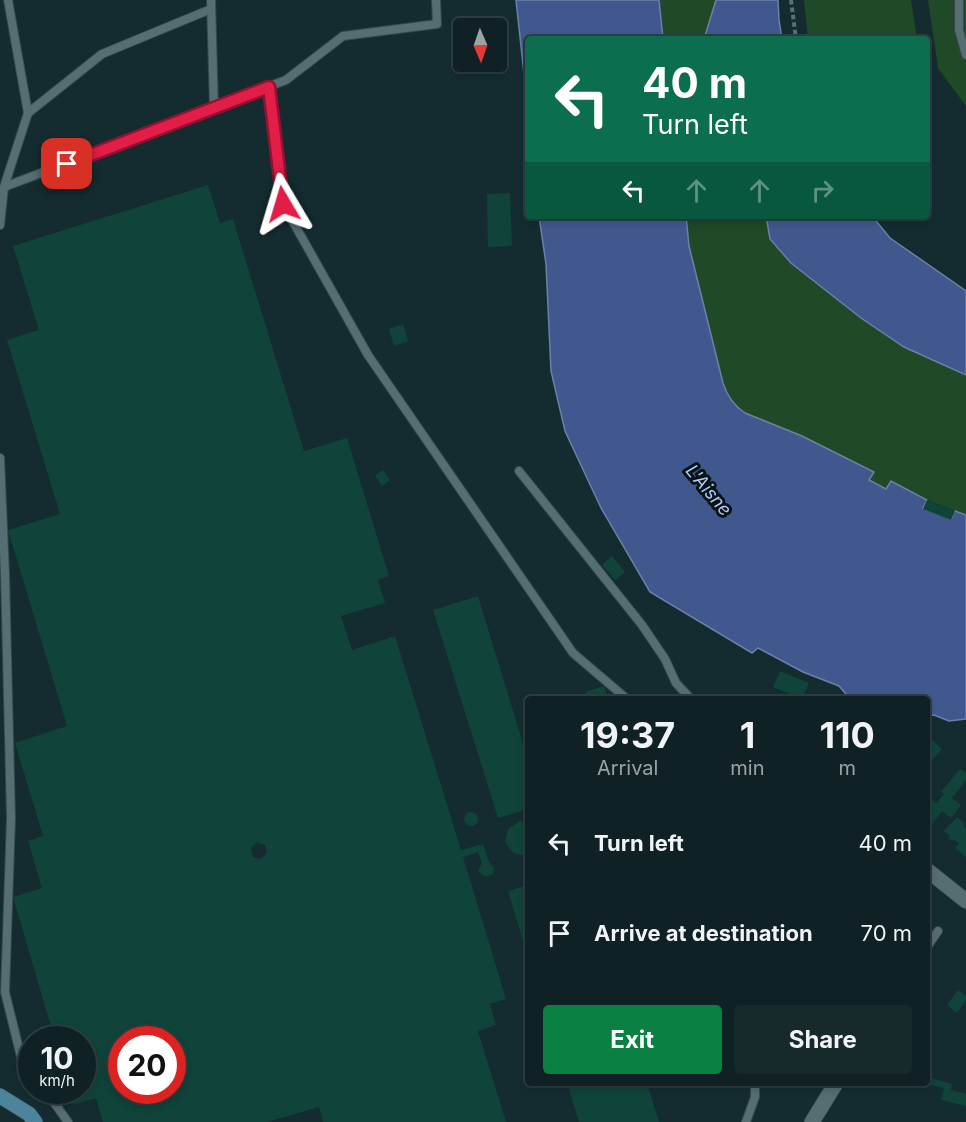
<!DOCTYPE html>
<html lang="en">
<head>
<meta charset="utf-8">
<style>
  body { margin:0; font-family:Inter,sans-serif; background:#18292c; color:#f1f3f6; height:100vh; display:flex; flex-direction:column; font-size:22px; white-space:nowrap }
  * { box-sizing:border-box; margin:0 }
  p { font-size:20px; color:#9ba3a6 }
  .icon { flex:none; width:33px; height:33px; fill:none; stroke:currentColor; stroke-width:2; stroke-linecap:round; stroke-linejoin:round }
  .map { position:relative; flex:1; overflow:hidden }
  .side { position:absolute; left:525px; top:696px; width:405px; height:390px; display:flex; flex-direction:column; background:#0f2124; border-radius:6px; box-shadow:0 3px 9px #0003,0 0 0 2px #2f3e41 }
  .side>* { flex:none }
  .guide { position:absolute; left:525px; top:36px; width:405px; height:183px; border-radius:6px; box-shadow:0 3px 9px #0003,0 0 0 2px #2f3e41; background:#0b6e4f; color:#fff; overflow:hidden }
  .needle { width:39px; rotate:178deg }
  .fabs { position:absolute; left:453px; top:18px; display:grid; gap:12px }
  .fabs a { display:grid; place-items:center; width:54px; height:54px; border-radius:6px; background:#0f2124; box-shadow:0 3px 9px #0003,0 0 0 2px #2f3e41; font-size:30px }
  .speed { position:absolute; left:18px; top:1026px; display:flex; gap:12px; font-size:30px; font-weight:700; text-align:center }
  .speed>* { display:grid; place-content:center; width:78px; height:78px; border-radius:50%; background:#0f2124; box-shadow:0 3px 9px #0003,0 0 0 2px #2f3e41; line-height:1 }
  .speed small { font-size:15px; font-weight:400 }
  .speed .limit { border:9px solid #d22; background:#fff; color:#111 }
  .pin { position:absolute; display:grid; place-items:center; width:51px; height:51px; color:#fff; margin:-26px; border-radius:12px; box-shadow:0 3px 9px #0006 }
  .me { position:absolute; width:66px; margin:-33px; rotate:353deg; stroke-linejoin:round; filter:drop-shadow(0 0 4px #0008) }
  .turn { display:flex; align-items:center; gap:21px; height:126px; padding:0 18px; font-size:27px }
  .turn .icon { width:78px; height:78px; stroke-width:2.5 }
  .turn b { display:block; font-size:42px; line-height:51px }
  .lanes { display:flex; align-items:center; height:57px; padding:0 18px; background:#0003; justify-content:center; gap:30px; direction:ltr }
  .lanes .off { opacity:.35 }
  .eta { display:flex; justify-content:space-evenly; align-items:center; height:102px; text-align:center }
  .eta b { font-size:36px; font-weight:700; line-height:42px }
  .button { display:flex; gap:12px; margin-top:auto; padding:12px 18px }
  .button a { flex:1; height:69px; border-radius:6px; background:#0b8043; color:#fff; font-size:24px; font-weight:700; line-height:69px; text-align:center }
  .button a+a { background:#18292c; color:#f1f3f6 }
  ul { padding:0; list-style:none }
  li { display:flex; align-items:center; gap:18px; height:90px; padding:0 18px }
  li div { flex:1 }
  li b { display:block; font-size:22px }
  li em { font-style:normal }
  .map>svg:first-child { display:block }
  .green { fill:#204927 }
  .water { fill:#41588f; stroke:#6c80a8; stroke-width:1.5 }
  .building { fill:#104339; fill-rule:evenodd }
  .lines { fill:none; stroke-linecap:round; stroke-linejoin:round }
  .lane-casing { stroke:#36494c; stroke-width:10 }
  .street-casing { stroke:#36494c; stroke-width:16 }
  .secondary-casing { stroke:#36494c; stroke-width:16 }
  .path { stroke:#5b7073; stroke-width:4; stroke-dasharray:4.5 3; stroke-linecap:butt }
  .lane { stroke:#546e72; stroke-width:8 }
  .street { stroke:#546e72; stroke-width:15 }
  .secondary { stroke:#4c859b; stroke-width:15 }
  .route-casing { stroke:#92132f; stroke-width:15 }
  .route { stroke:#e11d48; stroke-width:10 }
  .labels { text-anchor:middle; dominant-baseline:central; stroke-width:6; stroke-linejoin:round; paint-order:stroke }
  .water-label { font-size:18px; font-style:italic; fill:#b2c8fa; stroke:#081314 }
</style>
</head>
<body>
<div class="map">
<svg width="966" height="1122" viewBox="0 0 966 1122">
  <rect width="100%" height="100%" fill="#142c30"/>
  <g class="green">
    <path d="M659 0H716L704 39H663Z"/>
    <path d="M804 0H911L917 39H808Z"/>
    <path d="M928 0H966V106L938 68Z"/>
    <path d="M686 216H766L770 239 791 263 861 318 900 345 966 375V515L927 500 891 481 887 489 869 480 873 472 802 436 745 413C733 405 727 396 723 383L689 246Z"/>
  </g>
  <g class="water">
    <path d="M516 0H659L663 39H528V111Z"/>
    <path d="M716 0H778L779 20 782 39H704Z"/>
    <path d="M539 216H686L689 246 723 383C727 396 733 405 745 413L802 436 874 472 869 480 886 489 891 481 927 500 923 508 951 519 955 511 966 515V719L949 721 934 715 927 716V699H850L839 686 803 672 758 648 752 653 650 592 601 508 565 431 551 371 546 264Z"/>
    <path d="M766 216H872L890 238 966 291V375L904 347 861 318 791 263 770 239Z"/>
  </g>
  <g class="building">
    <path d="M208 185 220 223 233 219 304 451 347 438 389 576 378 580 385 603 341 616 352 650 395 636 461 850 483 844 489 862 494 868 493 874 485 877 478 871 482 863 478 852 463 857 506 999 490 1004 496 1025 478 1031 506 1122H323L319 1107 267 1122H103L96 1098 73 1105 70 1090H82V1040H55L13 897 42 888 28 841 43 836 15 743 67 726 8 530 60 514 7 340 39 330 13 246ZM257 842 265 845 267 853 261 859 253 857 251 848ZM122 1040H172V1090H122Z"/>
    <path d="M510 193 512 246 488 247 487 194Z"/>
    <path d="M403 324 408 341 394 346 389 329Z"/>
    <path d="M383 470 390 480 382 486 375 476Z"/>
    <path d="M927 500 955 511 951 520 923 509Z"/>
    <path d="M612 556 625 572 615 580 602 565Z"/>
    <path d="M478 596 528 760V809L498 818 433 610Z"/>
    <path d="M780 671 809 683 802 699 773 687Z"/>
    <path d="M604 686 608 699H587L585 692Z"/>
    <path d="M932 740 942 749 927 766V746Z"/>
    <path d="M960 769 966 773V780L952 798 961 805 951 818 942 811 930 827 927 824V795L936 803 944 794 941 792Z"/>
    <circle cx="471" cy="819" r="7"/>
    <path d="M957 817 965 823 963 826 966 828V857L955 848 959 843 953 839 952 841 948 838 950 836 944 831Z"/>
    <path d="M520 821 528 822V855L526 856 513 853 505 842 508 829Z"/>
    <path d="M528 885V954H527L508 891Z"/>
    <path d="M958 990 966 996V1000L957 1013 947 1005Z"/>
    <path d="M927 1077 952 1084 951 1090 966 1094V1106L941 1100 944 1088 927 1084Z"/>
    <path d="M567 1083H647L659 1122H579Z"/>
  </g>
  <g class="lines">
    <defs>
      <g id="lane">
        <path d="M211 0 214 108"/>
        <path d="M959 0V30L966 55"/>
        <path d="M269 87 283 204 368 355 573 653 627 699"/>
        <path d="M28 113 102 54 211 9"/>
        <path d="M4 187 28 113 8 0"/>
        <path d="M0 225 4 187 286 80 343 36 437 24 436 0"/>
        <path d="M0 458 5 574 11 818 5 992 23 1065 32 1075"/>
        <path d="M519 471 642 625 665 659 676 683 691 699"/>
        <path d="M927 947 938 931"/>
        <path d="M45 1090 68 1122"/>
        <path d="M746 1122 755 1097V1083"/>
      </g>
      <g id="street">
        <path d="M927 870 966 901"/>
        <path d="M812 1122 836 1083"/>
      </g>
      <path id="secondary" d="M0 1096 29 1114 35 1122"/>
    </defs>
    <use href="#lane" class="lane-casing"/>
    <use href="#street" class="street-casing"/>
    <use href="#secondary" class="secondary-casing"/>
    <path class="path" d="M791 0 796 39"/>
    <use href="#lane" class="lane"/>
    <use href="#street" class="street"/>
    <use href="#secondary" class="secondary"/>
  </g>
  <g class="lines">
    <defs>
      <path id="route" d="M67 164 269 87 283 204"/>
    </defs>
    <use href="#route" class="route-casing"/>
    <use href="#route" class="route"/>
  </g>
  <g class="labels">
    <g class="water-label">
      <text transform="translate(709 490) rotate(50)">L'Aisne</text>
    </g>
  </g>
</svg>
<div class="fabs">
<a><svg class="needle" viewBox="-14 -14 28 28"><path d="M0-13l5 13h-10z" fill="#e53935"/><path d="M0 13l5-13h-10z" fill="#9ba3a6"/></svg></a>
</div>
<div class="speed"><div>10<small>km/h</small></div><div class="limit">20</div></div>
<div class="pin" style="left:67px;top:164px;background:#d93025"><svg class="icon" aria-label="arrive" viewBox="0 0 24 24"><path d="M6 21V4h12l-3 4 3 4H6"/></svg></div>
<svg class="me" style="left:283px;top:204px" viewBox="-20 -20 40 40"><path d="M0-17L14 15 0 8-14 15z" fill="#e11d48" stroke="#fff" stroke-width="4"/></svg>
<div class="guide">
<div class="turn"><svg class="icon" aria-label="left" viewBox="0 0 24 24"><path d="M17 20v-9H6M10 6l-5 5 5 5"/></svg><div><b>40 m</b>Turn left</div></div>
<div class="lanes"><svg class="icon" aria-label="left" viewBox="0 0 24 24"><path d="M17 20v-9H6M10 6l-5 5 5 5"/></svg><svg class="icon off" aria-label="ahead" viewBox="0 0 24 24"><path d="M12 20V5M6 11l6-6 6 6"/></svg><svg class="icon off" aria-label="ahead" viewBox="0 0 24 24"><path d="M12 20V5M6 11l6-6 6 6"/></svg><svg class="icon off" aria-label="right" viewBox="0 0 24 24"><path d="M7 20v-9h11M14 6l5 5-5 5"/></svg></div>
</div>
<section class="side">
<div class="eta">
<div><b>19:37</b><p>Arrival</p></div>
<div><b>1</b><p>min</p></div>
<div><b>110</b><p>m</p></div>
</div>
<ul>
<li><svg class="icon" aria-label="left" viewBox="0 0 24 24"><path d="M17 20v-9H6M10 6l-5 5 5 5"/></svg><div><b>Turn left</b></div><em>40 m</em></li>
<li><svg class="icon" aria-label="arrive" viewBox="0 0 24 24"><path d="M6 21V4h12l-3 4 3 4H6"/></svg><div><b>Arrive at destination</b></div><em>70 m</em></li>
</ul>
<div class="button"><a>Exit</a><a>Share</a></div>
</section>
</div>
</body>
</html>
